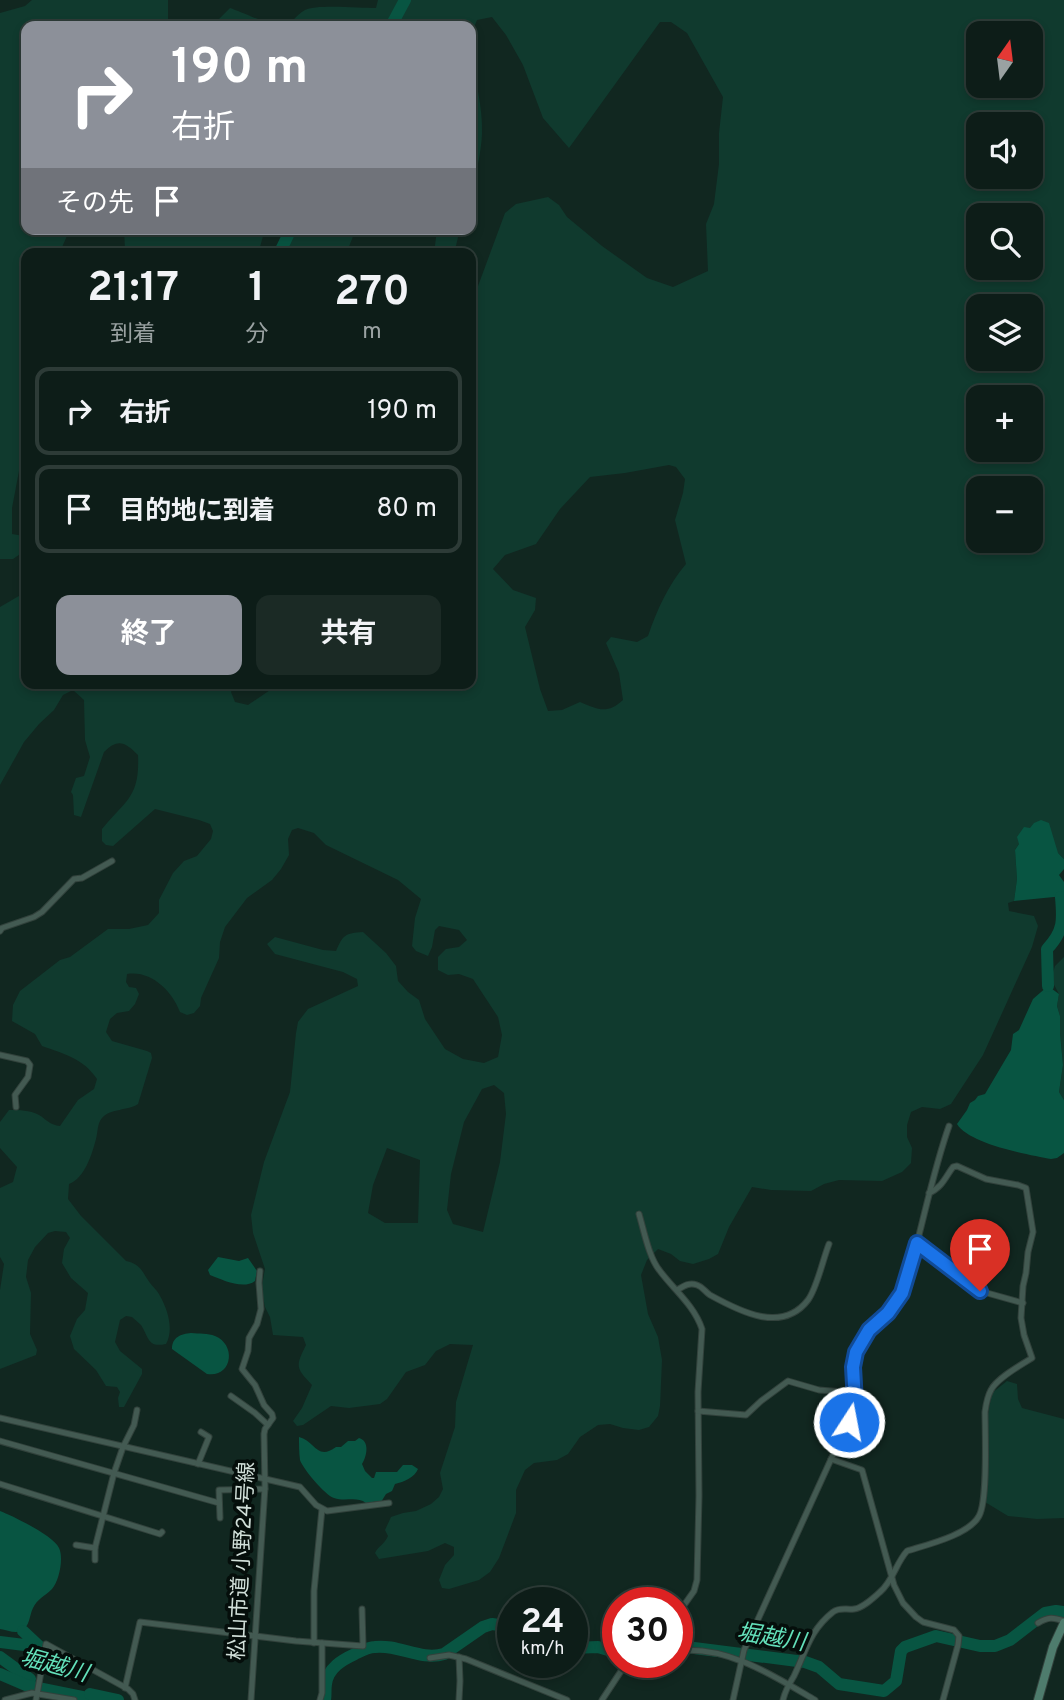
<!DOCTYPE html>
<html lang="ja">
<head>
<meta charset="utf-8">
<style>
  body { margin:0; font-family:Overpass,"Noto Sans JP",sans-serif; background:#1b2a25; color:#f1f3f6; height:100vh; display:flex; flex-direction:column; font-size:26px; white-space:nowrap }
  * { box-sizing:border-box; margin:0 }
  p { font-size:23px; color:#9aa2a2 }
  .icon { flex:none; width:38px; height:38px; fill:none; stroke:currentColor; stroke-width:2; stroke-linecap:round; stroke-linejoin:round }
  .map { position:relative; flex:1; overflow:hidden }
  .drawer { position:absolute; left:21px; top:248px; width:455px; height:441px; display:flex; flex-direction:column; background:#0d1d18; border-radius:14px; box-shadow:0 4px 10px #0003,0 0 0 2px #2d3b37 }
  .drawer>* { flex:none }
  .top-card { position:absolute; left:21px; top:21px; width:455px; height:214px; border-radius:14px; box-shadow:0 4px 10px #0003,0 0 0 2px #2d3b37; background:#8c9099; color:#fff; overflow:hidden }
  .needle { width:46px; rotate:14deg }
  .controls { position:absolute; left:966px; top:21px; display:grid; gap:14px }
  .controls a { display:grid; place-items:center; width:77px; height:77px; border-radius:14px; background:#0d1d18; box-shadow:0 4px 10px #0003,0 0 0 2px #2d3b37; font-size:35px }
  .speed { position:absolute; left:497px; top:1587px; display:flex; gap:14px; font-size:35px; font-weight:700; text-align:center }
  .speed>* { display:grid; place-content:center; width:91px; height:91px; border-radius:50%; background:#0d1d18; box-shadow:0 4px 10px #0003,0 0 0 2px #2d3b37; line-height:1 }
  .speed small { font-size:18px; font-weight:400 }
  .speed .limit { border:10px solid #d22; background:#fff; color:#111 }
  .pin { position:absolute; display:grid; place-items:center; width:60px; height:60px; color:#fff; margin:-72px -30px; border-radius:50% 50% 50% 0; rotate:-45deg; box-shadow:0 0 7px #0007 }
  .pin .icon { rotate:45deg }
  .me { position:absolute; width:77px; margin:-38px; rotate:11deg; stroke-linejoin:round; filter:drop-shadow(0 0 5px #0008) }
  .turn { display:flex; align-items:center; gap:24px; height:147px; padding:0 35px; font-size:32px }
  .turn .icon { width:91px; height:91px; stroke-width:2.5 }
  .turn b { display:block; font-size:49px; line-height:60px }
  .then { display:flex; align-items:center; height:66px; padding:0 35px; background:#0003; gap:14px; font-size:26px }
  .eta { display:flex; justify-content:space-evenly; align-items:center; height:119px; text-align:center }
  .eta b { font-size:42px; font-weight:700; line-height:49px }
  .action { display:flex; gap:14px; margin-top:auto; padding:14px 35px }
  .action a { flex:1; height:80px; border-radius:14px; background:#8c9099; color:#fff; font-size:28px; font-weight:700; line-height:80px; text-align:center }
  .action a+a { background:#1b2a25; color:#f1f3f6 }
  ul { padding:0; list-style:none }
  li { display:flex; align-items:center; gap:21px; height:88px; margin:0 14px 10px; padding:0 21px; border:4px solid #2d3b37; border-radius:14px }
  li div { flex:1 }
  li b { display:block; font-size:26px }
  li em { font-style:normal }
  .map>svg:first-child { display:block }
  .green { fill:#103a2e; fill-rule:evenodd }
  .water { fill:#085542 }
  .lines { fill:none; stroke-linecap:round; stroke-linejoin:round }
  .river { stroke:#085542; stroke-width:12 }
  .street-casing { stroke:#32423c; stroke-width:7 }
  .secondary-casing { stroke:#32423c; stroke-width:10 }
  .street { stroke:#435a52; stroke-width:5 }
  .secondary { stroke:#4e7c6d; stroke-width:8 }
  .route-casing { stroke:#114b97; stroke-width:18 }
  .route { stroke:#1a73e8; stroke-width:12 }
  .labels { text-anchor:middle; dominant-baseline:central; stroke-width:7; stroke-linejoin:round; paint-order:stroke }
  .street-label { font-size:21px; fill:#d1dfd9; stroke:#050e0b }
  .water-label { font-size:23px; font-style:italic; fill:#63e0ba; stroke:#050e0b }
</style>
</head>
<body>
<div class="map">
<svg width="1064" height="1700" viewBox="0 0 1064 1700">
  <rect width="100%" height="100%" fill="#112720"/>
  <g class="green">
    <path d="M32 0H168V26H26V229H70L59 254H26V411L21 433 19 471 12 508V534L24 536 26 533V550L13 559H0V13L25 6Z"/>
    <path d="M378 0H1064V859L1058 853 1019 844 1015 850 1017 879 1014 901 1008 903 1009 911 1034 916 1038 926 1032 947 983 1055 951 1104 940 1109 922 1107 911 1112 907 1125V1137L912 1148 911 1163 902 1172 882 1181 839 1180 824 1184 811 1191 771 1190 752 1187 729 1227 718 1254 709 1259 693 1264 680 1261 671 1254 658 1249 647 1260 641 1275 648 1314 658 1337 662 1360 660 1406 658 1416 649 1427 639 1430 623 1428 610 1424 598 1425 580 1437 568 1454 557 1460 534 1463 525 1470 516 1490V1513L499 1558 490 1572 479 1580 449 1589 442 1588 439 1580 445 1565 454 1555V1547L445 1543 428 1551 379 1559 375 1553C379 1545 384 1545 388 1536L385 1530 391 1517 403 1513 416 1511 431 1504 439 1497 443 1489 440 1473 455 1427 456 1402 473 1345 450 1344 436 1351 425 1365 406 1372 387 1399 380 1404 349 1408 331 1406 303 1425 297 1426 293 1421 302 1408 312 1385C296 1368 295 1367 306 1345L303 1337 273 1335 270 1317 265 1307 262 1293V1285L265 1269 253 1233 251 1215 264 1162 290 1092 296 1033 298 1022 308 1009 358 986 357 979 343 972 275 954 267 944 275 937 323 950 336 951C343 935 345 933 363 932L386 953 396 966 398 981 408 992 419 1000 425 1019 445 1049 463 1059 484 1063 498 1057 502 1035 498 1017 473 979 459 974 448 975 438 970V957L446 949 459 947 467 940 459 930 439 926 435 930 432 947 428 956 416 951 412 946 415 918 421 899 398 880 326 845 314 833 298 828 292 830 288 839 289 855 281 869 272 880 247 898 225 927 220 942 219 958 201 998 200 1006 194 1013 187 1015 180 1012C172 991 151 970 127 974L126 982 129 987 136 988 139 994 135 1004 129 1011 117 1013 110 1019 106 1032 112 1041 147 1051 151 1053 152 1058 138 1104C128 1111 111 1108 102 1118 97 1124 98 1132 96 1139 92 1154 85 1178 69 1184L68 1199 81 1216 126 1261C141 1264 142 1272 150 1283 153 1287 158 1291 160 1296 168 1310 174 1330 166 1344 147 1348 149 1337 141 1325 138 1322 135 1320 132 1317L126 1316 120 1320 115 1342 120 1351 142 1369V1374L124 1407H119L118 1398 120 1392 117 1387 106 1386 96 1370 74 1349 70 1336 77 1319 85 1310 88 1293 71 1278 62 1263 64 1249 70 1238 66 1232 55 1231 48 1233 35 1247 28 1260 26 1277 31 1293 30 1334 37 1350 36 1355 0 1369V1290L4 1264 0 1257V1188L13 1182 17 1167 0 1148V1122L9 1110C20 1110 29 1110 39 1115 47 1120 50 1125 60 1126L78 1100 94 1089 97 1079C83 1058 64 1054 42 1046L35 1034 12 1021 13 1005 20 991 60 960 70 957 108 929H129L148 925 159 913V900L173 873 184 861 197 856 211 839 213 831 210 824 199 820 155 809 113 846 106 845 102 841V829C126 800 140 797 138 755 125 742 118 738 104 752L81 817 74 815 73 795 71 792 76 778 84 776 90 757 85 740 84 700 73 690 63 695 54 710 39 724 24 742 0 785V607L24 593 26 595V684H235L231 692 235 702 248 705 279 684H471V535L474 531 478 519 471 512V305L505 213 516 204 548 197 559 205 567 217 602 246 647 278 673 287 708 271 706 224 714 204 719 164V133L723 97 687 33 671 22H660L569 148 543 118 523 65 506 35 492 17 477 20 471 35V26H215L219 19 230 8C242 12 273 27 282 26 292 24 296 15 305 10 315 4 361 8 376 8ZM978 33H1031V86H978ZM978 124H1031V177H978ZM978 215H1031V268H978ZM978 306H1031V359H978ZM978 397H1031V450H978ZM669 465 676 467 685 479 683 493 675 520 686 564C668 585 657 610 648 636L637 642 611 637 606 643 619 673 623 700C607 715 597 709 580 702L562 710 548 711 540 689 525 627 535 610 536 598 513 590 493 569 505 555 536 544 560 509 590 477 625 473ZM978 488H1031V541H978ZM494 1085 504 1093 506 1114 500 1162 483 1232 453 1224 447 1210 451 1174 464 1122 482 1089ZM387 1148 420 1160 418 1223H385L368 1213 373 1185Z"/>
    <path d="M471 53C475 79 483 107 482 134 481 154 476 174 471 193Z"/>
    <path d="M124 229H265L258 254H128L125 249Z"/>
    <path d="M296 229H356L348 249 350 254H284Z"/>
    <path d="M437 229H460L454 254H434Z"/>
    <path d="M1064 957V1100L1059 1092 1063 1065 1060 1033V1016L1057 1006 1059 994 1051 979 1055 966Z"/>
    <path d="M1007 1381 1017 1384 1018 1399 1022 1408 1064 1419V1518L1037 1519 1008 1516 985 1502 988 1414 992 1393Z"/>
  </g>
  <g class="water">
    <path d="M1041 820 1049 823 1058 853 1064 859V869L1059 875 1064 882V896L1014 901 1017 879 1015 850 1019 844 1017 837 1024 827 1030 828 1034 823Z"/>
    <path d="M1048 986 1059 994 1057 1006 1060 1016V1033L1063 1065 1059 1092 1064 1100V1153L1057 1158 1051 1159C1029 1155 969 1144 957 1124L967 1110 970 1103 975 1100 978 1096 985 1094 1011 1050 1013 1034 1019 1030 1033 999Z"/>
    <path d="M218 1257 239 1261 248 1258 257 1271 255 1281C243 1290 223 1280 210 1275L208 1270Z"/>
    <path d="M191 1333C199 1334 208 1333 215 1336 237 1345 232 1378 207 1374L172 1349C172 1337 181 1334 191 1333Z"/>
    <path d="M299 1437C315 1441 317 1461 336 1447H341L348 1441H355L359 1438C370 1441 367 1456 362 1464L365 1471 372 1478H374L376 1472H397L403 1465H412L418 1469C415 1477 404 1482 395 1484L392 1491 386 1494 381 1502 379 1501 366 1503C357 1496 345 1502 334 1498 325 1495 303 1469 300 1460 299 1453 299 1444 299 1437Z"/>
    <path d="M0 1511C13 1516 54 1536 59 1548 64 1558 59 1581 52 1589 45 1596 37 1599 33 1608 29 1616 30 1627 21 1631 15 1634 7 1630 0 1629Z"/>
  </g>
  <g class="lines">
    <g class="river">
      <path d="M391 26 405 0"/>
      <path d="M279 254 291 229"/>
      <path d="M1048 986 1047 949C1064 931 1063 920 1061 897"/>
      <path d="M0 1642 40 1647 23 1631"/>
      <path d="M677 1647 694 1648 805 1662 819 1667 839 1684 884 1691 896 1681 901 1651 905 1647 936 1636 980 1646H995L1010 1640 1045 1613 1056 1611 1063 1612"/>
      <path d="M572 1648 598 1647 618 1653"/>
      <path d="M0 1657 30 1679"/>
      <path d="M0 1674 28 1686 97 1700"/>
      <path d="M90 1694 118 1700"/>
      <path d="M325 1700C326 1695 325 1689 326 1684 328 1668 342 1660 355 1654 361 1651 368 1647 375 1647 398 1644 421 1661 444 1654L483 1627 492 1624 513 1627"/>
    </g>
    <defs>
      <g id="street">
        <path d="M0 931 2 928 34 917 42 912 74 879 82 878 112 861"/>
        <path d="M0 1055 27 1061 30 1065 28 1077 15 1095 16 1107"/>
        <path d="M639 1214C644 1231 649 1258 660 1271 674 1290 694 1305 702 1329L698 1392 699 1496 697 1580 694 1591 677 1615"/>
        <path d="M917 1243 980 1291 1023 1303"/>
        <path d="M677 1290C684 1286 689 1282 697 1285 703 1287 705 1292 710 1295 739 1311 782 1334 808 1300 817 1288 823 1259 829 1244"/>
        <path d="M231 1396 255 1413 268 1425"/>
        <path d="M698 1411 746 1415 761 1401 788 1381 819 1390 856 1393"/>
        <path d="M0 1418 300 1487 316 1505 327 1511 389 1503"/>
        <path d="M0 1441 219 1503"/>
        <path d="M831 1459 862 1470 894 1585 903 1603 916 1617 923 1622 954 1630 959 1636 958 1645 943 1700"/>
        <path d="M198 1464 209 1437 201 1432"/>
        <path d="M0 1484 160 1534 162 1532"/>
        <path d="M220 1518 219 1490 265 1489"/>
        <path d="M76 1545 95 1548 114 1473 123 1447 134 1425 137 1410"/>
        <path d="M95 1560V1548"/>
        <path d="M1038 1623C1048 1617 1053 1617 1064 1621"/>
        <path d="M314 1643V1591L322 1509"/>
        <path d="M677 1651C727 1645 774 1676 815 1700"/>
        <path d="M430 1658 449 1655 466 1659 567 1700"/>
        <path d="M125 1688 140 1622 296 1641 363 1646 362 1609"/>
        <path d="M5 1700 32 1693 74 1700"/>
        <path d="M36 1700 46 1644 128 1689 133 1694 135 1700"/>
        <path d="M251 1700 265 1487 264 1434 265 1429 273 1418 272 1414 264 1405 255 1385 242 1369 248 1351 249 1338 257 1324 261 1309 259 1283 260 1271"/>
        <path d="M320 1700 322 1693V1643"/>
        <path d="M459 1700 460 1681 459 1657"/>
        <path d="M602 1700 627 1662"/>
        <path d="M733 1700 744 1650 853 1411C858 1391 850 1372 856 1352 863 1327 890 1316 902 1293 911 1274 915 1251 920 1231 929 1195 937 1160 949 1126"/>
        <path d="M783 1700C785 1691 789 1684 794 1676 806 1651 810 1630 833 1612 840 1607 846 1610 854 1609 863 1608 873 1598 880 1592 893 1581 896 1563 907 1551 926 1545 969 1535 979 1516 988 1500 985 1433 985 1412 986 1405 987 1397 991 1390 997 1378 1021 1365 1032 1358L1024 1335 1021 1318 1023 1286 1026 1273 1028 1252 1033 1232 1026 1188 1018 1185 986 1179 957 1166 953 1167C946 1176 942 1188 929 1193"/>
      </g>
      <path id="secondary" d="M1038 1700 1053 1647 1064 1623"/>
    </defs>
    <use href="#street" class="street-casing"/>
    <use href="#secondary" class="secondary-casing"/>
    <use href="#street" class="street"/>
    <use href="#secondary" class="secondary"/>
  </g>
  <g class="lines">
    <defs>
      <path id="route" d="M849 1422 855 1402 853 1367 856 1352 869 1330 888 1313 902 1293 917 1243 980 1291"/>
    </defs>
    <use href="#route" class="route-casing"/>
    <use href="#route" class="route"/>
  </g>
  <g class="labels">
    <g class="street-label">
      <text transform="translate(243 1561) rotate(-87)">松山市道 小野24号線</text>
    </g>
    <g class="water-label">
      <text transform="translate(771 1639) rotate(9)">堀越川</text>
      <text transform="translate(54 1667) rotate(15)">堀越川</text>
    </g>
  </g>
</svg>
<div class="controls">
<a><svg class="needle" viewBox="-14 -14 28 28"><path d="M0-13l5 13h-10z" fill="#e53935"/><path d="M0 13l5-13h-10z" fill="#9aa2a2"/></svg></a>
<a><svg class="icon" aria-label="sound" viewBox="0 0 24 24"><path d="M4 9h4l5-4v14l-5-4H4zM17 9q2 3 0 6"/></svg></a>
<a><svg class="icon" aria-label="search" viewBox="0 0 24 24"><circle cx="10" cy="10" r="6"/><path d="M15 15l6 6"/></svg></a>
<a><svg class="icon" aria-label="layers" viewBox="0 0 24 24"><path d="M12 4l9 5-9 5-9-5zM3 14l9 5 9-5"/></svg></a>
<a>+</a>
<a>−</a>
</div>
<div class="speed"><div>24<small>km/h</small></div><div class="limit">30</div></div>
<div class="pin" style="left:980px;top:1291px;background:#d93025"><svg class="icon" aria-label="arrive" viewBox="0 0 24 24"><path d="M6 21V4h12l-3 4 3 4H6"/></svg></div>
<svg class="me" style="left:849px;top:1422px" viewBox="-20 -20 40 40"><circle r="17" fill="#1a73e8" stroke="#fff" stroke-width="3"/><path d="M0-11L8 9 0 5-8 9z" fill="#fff"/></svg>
<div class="top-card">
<div class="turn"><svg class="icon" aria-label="right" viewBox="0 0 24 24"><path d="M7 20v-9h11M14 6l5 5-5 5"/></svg><div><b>190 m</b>右折</div></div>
<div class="then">その先<svg class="icon" aria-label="arrive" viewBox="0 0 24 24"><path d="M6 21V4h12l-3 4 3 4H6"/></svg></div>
</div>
<section class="drawer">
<div class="eta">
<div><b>21:17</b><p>到着</p></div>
<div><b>1</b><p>分</p></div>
<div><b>270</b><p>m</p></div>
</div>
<ul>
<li><svg class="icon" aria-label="right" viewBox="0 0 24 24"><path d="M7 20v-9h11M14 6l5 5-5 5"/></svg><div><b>右折</b></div><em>190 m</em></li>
<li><svg class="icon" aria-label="arrive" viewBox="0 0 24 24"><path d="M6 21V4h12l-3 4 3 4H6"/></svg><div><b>目的地に到着</b></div><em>80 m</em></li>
</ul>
<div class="action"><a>終了</a><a>共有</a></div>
</section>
</div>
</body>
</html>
